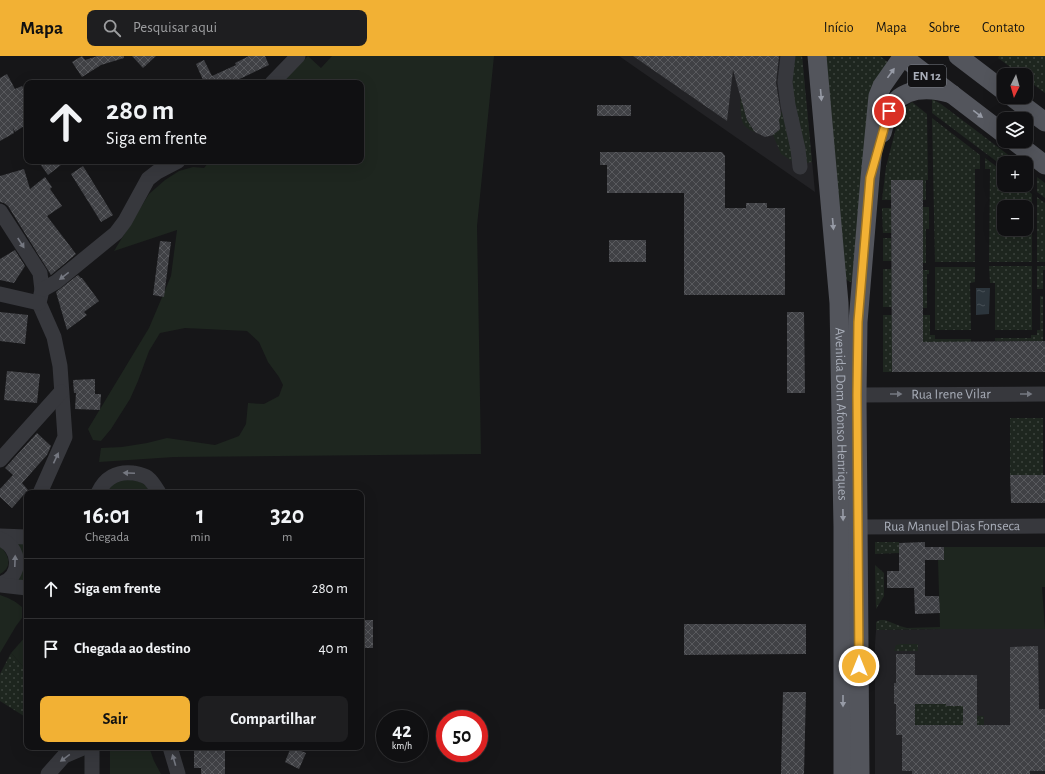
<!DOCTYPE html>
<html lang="pt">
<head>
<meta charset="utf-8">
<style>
  body { margin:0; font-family:"Alegreya Sans",sans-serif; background:#1e1e20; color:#f1f3f6; height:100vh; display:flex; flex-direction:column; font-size:15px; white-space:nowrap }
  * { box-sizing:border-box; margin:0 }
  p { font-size:13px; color:#9c9d9f }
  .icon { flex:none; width:22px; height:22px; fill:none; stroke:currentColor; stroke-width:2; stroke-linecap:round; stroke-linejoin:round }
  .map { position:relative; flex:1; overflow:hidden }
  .drawer { position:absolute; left:24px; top:434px; width:340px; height:260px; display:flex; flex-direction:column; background:#101012; border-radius:8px; box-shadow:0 4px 16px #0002,0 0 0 1px #303032 }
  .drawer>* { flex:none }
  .banner { position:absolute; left:24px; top:24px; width:340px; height:84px; border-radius:8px; box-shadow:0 4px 16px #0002,0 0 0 1px #303032; background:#101012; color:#f1f3f6; overflow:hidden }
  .needle { width:26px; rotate:185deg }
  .buttons { position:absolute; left:997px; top:12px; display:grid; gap:8px }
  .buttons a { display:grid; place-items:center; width:36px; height:36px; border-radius:8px; background:#101012; box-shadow:0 4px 16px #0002,0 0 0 1px #303032; font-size:20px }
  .speed { position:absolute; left:376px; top:654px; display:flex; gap:8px; font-size:20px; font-weight:700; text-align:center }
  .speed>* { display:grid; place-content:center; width:52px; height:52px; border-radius:50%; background:#101012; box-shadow:0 4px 16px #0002,0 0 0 1px #303032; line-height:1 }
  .speed small { font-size:10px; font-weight:400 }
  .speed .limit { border:6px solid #d22; background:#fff; color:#111 }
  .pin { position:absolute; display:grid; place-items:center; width:34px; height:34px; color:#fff; margin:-17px; border:2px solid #fff; border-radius:50%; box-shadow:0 1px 4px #0007 }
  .me { position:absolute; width:44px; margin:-22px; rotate:0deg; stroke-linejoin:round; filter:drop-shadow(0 0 3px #0008) }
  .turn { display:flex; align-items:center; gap:14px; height:84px; padding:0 16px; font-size:18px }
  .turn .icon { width:52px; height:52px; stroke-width:2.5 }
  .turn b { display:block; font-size:28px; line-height:34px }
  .eta { display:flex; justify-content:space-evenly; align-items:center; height:68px; text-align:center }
  .eta b { font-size:24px; font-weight:700; line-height:28px }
  .primary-button { display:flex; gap:8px; margin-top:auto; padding:8px 16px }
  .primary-button a { flex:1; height:46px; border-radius:8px; background:#f2b134; color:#111; font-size:16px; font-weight:700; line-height:46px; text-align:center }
  .primary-button a+a { background:#1e1e20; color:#f1f3f6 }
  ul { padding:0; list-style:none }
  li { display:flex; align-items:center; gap:12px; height:60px; padding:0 16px; border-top:1px solid #303032 }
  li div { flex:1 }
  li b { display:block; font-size:15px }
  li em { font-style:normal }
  header { display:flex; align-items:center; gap:24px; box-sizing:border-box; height:56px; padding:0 20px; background:#f2b134; color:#111 }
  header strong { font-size:19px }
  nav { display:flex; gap:22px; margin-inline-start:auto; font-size:14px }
  .search { width:280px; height:36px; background:#1e1e20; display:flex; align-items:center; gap:10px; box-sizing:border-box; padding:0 14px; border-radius:8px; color:#9c9d9f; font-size:15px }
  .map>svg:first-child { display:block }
  .built { fill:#222225 }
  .grass { fill:#1e261f }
  .park { fill:url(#park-dots); fill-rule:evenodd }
  .water { fill:url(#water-ripples) }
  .building { fill:url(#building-cross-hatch); fill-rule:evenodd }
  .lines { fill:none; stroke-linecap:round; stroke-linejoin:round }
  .minor { stroke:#37383d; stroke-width:15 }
  .major { stroke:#53555c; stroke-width:19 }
  .oneway { fill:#979ba6 }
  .oneway2 { fill:#757881 }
  .route-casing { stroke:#9d7322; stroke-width:10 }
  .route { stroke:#f2b134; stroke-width:7 }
  .labels { text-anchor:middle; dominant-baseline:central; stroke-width:3.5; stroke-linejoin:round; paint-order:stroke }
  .shield { fill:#111113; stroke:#7b7e86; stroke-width:1 }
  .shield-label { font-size:13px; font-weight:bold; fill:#a8adb8 }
  .street-label { font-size:14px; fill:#a8adb8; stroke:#111113 }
</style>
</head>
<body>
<header>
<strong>Mapa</strong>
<div class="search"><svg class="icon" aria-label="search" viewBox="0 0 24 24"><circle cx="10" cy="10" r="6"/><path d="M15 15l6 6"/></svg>Pesquisar aqui</div>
<nav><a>Início</a><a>Mapa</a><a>Sobre</a><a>Contato</a></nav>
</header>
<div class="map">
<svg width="1045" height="718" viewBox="0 0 1045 718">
  <defs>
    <pattern id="park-dots" width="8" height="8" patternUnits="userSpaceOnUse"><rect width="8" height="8" fill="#1e261f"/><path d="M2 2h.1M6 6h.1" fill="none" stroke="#3c433d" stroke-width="1.8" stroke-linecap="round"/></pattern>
    <pattern id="water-ripples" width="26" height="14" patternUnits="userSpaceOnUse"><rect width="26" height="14" fill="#2c353c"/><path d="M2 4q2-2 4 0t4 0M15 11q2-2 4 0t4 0" fill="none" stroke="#485056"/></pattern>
    <pattern id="building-cross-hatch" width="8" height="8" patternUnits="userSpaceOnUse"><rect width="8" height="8" fill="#404145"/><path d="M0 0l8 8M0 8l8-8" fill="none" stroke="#595a5e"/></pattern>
  </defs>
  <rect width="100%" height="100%" fill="#161618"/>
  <g class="built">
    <path d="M619 0H802L815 136 789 118Z"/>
    <path d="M940 573H1045V718H875V588L876 574Z"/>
  </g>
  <g class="grass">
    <path d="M308 0 321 12 332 0H494L477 170 481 398 174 401 99 406 101 392 122 391 147 387 167 382 215 389 239 380 246 368 248 347 264 348 279 340 283 329 279 321 268 306 259 286 247 275 185 272 160 277 149 295 138 325 130 343 111 373 101 385 93 384 88 373 149 272 171 220 177 174 114 195 149 138 165 124 179 115 193 111 204 112 210 105H361V27H281Z"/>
    <path d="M116 423C127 424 147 422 149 437H105Z"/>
    <path d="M15 485 27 486V525L15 523Z"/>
    <path d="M0 489C8 499 14 510 0 518Z"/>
    <path d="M944 491H1045V531H1042L1045 573H940L938 504H944Z"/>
    <path d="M0 539C9 542 15 545 22 551V562L16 570 0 597Z"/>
    <path d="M26 580H27V615L11 597Z"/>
    <path d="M110 691H149L154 705 161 718H110Z"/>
  </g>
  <g class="park">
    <path d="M793 0H802L812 106 806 107 791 31Z"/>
    <path d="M823 0H880L893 10 854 221 851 226 844 223Z"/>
    <path d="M999 0H1045V37L1026 23V19H1021L998 2Z"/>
    <path d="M741 30C742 46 744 63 755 76 752 75 748 73 746 71 738 65 741 40 741 30Z"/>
    <path d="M932 43 941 48 1019 107H1004V111L932 57Z"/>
    <path d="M912 46 927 58 928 124H926V144H882L886 111 898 64 903 53Z"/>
    <path d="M784 48 790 71 792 105 781 98 773 79 780 73 779 64Z"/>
    <path d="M932 62 980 99V113H975V206H935Z"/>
    <path d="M985 102 1004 116V129H1021L1032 138V206H989L990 113H985ZM1004 151H1026V173H1004Z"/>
    <path d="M1037 121 1045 127V142L1037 136Z"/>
    <path d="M1037 141 1045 147V206H1037Z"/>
    <path d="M923 151H929V173H926V207H923Z"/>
    <path d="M882 152H891L892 177H883Z"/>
    <path d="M883 182H891L892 205H883Z"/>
    <path d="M989 210H1032V274H995V227H990Z"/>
    <path d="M1037 210H1045V214H1043V233H1037Z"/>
    <path d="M935 211H975V226L970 227 971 274H935Z"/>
    <rect x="883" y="213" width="9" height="38"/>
    <path d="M923 214H929V218H927V252H923Z"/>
    <path d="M1040 240H1043V285H995V282H1031V279H1037V274H1040Z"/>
    <rect x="883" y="259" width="9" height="57"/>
    <path d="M923 259H930V279H935V283H971V286H923Z"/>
    <rect x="1010" y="362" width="33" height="57"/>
    <path d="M875 486H899V497L875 498Z"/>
    <path d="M875 509 884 517V540L876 553Z"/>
    <path d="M880 564H885L900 570 907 572 940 571V573L876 574V566Z"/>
    <path d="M901 588H918V595H894L896 589Z"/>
    <path d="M11 597 27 615V662L0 645V618Z"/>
    <path d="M915 648H946V650H963V658L977 659 978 660H984V669L915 679Z"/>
  </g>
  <path class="water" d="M976 232H990L989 258 976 259Z"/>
  <g class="building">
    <path d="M82 0 85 4 98 0H124V2L101 9 82 21 72 6Z"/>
    <path d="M132 0H156L143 12Z"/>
    <path d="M249 0H265L269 9 231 27H196L203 24 196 8 204 4 212 20 236 9 235 7Z"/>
    <path d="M633 0H779L776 27 781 58 779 64 780 73 773 79 765 81 755 76 747 64 733 14 727 65Z"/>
    <path d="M7 18 15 33 22 30 27 39V68L15 76 13 72 14 77 0 85V22Z"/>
    <rect x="597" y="49" width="34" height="11"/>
    <path d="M600 96H722L725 100V152H746V147H767V152H785V239H684V137H607V109H600Z"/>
    <path d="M38 105H66L48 119Z"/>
    <path d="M83 110 113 159 101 166 71 118Z"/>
    <path d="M24 113 30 133 45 121 52 131 50 133 62 150 47 160 76 198 51 219 8 150 4 147 0 146V120Z"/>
    <path d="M891 124H923V286L1045 285V316H892Z"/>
    <rect x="609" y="184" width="37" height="22"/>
    <path d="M160 185 171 186 164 241 153 239Z"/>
    <path d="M15 194 25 210 14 227 0 224V203Z"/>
    <path d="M78 219 81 222H82L99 245 84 256 87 259 67 274 56 236Z"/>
    <path d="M0 256 28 259 25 288 0 285Z"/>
    <path d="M787 256H804L805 337H787Z"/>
    <path d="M7 315 40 318 37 347 4 344Z"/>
    <path d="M95 323V338H101L100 354 75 353 76 337H74L73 324Z"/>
    <path d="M37 377 51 390 47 399 22 427 28 434 12 452 0 441V433L13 419 5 412Z"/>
    <path d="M1010 419H1045V447H1011Z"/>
    <path d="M925 486V491H944V504H925V540H939L940 557 915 558 914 532H887V515H899V487Z"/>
    <rect x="361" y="564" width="12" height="28"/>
    <path d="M684 568H806V598L684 599Z"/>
    <path d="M1038 590 1039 653H1045V715H1030V718H912V715H902V679H896V648H894V627H896V598H915V619H977V669H1010V591ZM915 648H946V650H963V669H915Z"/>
    <path d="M783 636H806L804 718H781Z"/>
    <path d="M194 691H225V718H201V712H194Z"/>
    <path d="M291 691 306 697 299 713 285 706Z"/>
  </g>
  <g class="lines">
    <g class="minor">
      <path d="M788 0 785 26 788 49 798 93 800 111"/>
      <path d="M272 27 298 0"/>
      <path d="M0 155 40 217 42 234 39 247 54 281 60 310 65 381 40 437"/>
      <path d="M42 234 56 226 116 177 125 165 148 123 157 116 178 105"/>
      <path d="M0 238 39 247"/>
      <path id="s1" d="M857 339 1045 338"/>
      <path d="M0 404 61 336"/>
      <path d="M98 437C105 422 117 415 133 417 138 418 144 419 148 422 153 426 156 432 159 437"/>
      <path id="s2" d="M858 471 1045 470"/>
      <path d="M0 480 27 481"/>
      <path d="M0 483C21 491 23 521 0 528"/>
      <path d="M0 529 27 532"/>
      <path d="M170 691 178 718"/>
      <path d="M48 718 64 700 85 691"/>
      <path d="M92 718V691"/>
    </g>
    <g class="major">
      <path id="s3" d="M817 0 839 247 843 471V718"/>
      <path d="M902 0 1004 78"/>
      <path d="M958 0 1004 35"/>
      <path d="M1012 41 1045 66"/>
      <path d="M882 77C884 69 886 62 889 55 901 30 930 31 952 38"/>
      <path d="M1014 85 1045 109"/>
      <path d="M860 718 857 339 858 266 870 122 878 40 882 30 903 0"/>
    </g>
  </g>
  <defs><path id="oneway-solid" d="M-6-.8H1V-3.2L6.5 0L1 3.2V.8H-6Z"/></defs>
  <g class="oneway">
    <use href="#oneway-solid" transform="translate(891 17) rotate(-54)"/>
    <use href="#oneway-solid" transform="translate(821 39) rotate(85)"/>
    <use href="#oneway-solid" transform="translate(978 58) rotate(37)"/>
    <use href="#oneway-solid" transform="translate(833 168) rotate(85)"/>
    <use href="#oneway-solid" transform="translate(843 459) rotate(89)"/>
    <use href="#oneway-solid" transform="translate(843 645) rotate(90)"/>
  </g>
  <g class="oneway2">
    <use href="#oneway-solid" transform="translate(21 187) rotate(57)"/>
    <use href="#oneway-solid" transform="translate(64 220) rotate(142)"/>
    <use href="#oneway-solid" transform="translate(896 338)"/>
    <use href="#oneway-solid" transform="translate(1026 338)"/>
    <use href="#oneway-solid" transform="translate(56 402) rotate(-65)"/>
    <use href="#oneway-solid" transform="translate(129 417) rotate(-177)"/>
    <use href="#oneway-solid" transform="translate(15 505) rotate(-88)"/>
    <use href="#oneway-solid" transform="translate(65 702) rotate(144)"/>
    <use href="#oneway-solid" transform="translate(174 704) rotate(-106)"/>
  </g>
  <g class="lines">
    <defs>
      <path id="route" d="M859 610 857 339 858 266 870 122 889 55"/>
    </defs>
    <use href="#route" class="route-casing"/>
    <use href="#route" class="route"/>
  </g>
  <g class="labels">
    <rect class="shield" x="908" y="9" width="38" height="22" rx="3"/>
    <g class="shield-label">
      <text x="927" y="20">EN 12</text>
    </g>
    <g class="street-label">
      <text stroke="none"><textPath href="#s1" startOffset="94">Rua Irene Vilar</textPath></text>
      <text stroke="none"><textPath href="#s3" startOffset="359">Avenida Dom Afonso Henriques</textPath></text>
      <text stroke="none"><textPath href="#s2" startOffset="94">Rua Manuel Dias Fonseca</textPath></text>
    </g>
  </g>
</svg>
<div class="buttons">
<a><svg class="needle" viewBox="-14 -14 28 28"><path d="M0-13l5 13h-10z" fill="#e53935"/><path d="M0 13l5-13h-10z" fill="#9c9d9f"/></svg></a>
<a><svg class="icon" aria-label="layers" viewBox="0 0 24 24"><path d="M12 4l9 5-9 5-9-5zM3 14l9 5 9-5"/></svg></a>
<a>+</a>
<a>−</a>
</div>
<div class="speed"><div>42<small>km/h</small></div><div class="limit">50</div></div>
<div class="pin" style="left:889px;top:55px;background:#d93025"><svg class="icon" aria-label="arrive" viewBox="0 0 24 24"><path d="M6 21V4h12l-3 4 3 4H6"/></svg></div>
<svg class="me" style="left:859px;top:610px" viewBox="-20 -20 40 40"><circle r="17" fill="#f2b134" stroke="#fff" stroke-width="3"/><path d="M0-11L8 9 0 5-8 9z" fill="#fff"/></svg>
<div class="banner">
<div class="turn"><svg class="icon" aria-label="ahead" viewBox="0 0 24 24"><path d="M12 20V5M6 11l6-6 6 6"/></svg><div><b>280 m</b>Siga em frente</div></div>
</div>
<section class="drawer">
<div class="eta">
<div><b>16:01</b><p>Chegada</p></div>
<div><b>1</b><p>min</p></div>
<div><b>320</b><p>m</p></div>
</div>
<ul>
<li><svg class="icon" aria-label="ahead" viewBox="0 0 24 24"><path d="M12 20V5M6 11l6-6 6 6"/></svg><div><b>Siga em frente</b></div><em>280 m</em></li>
<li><svg class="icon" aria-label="arrive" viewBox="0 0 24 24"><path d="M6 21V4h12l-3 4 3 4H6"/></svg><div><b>Chegada ao destino</b></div><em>40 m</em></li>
</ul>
<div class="primary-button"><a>Sair</a><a>Compartilhar</a></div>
</section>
</div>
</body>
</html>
